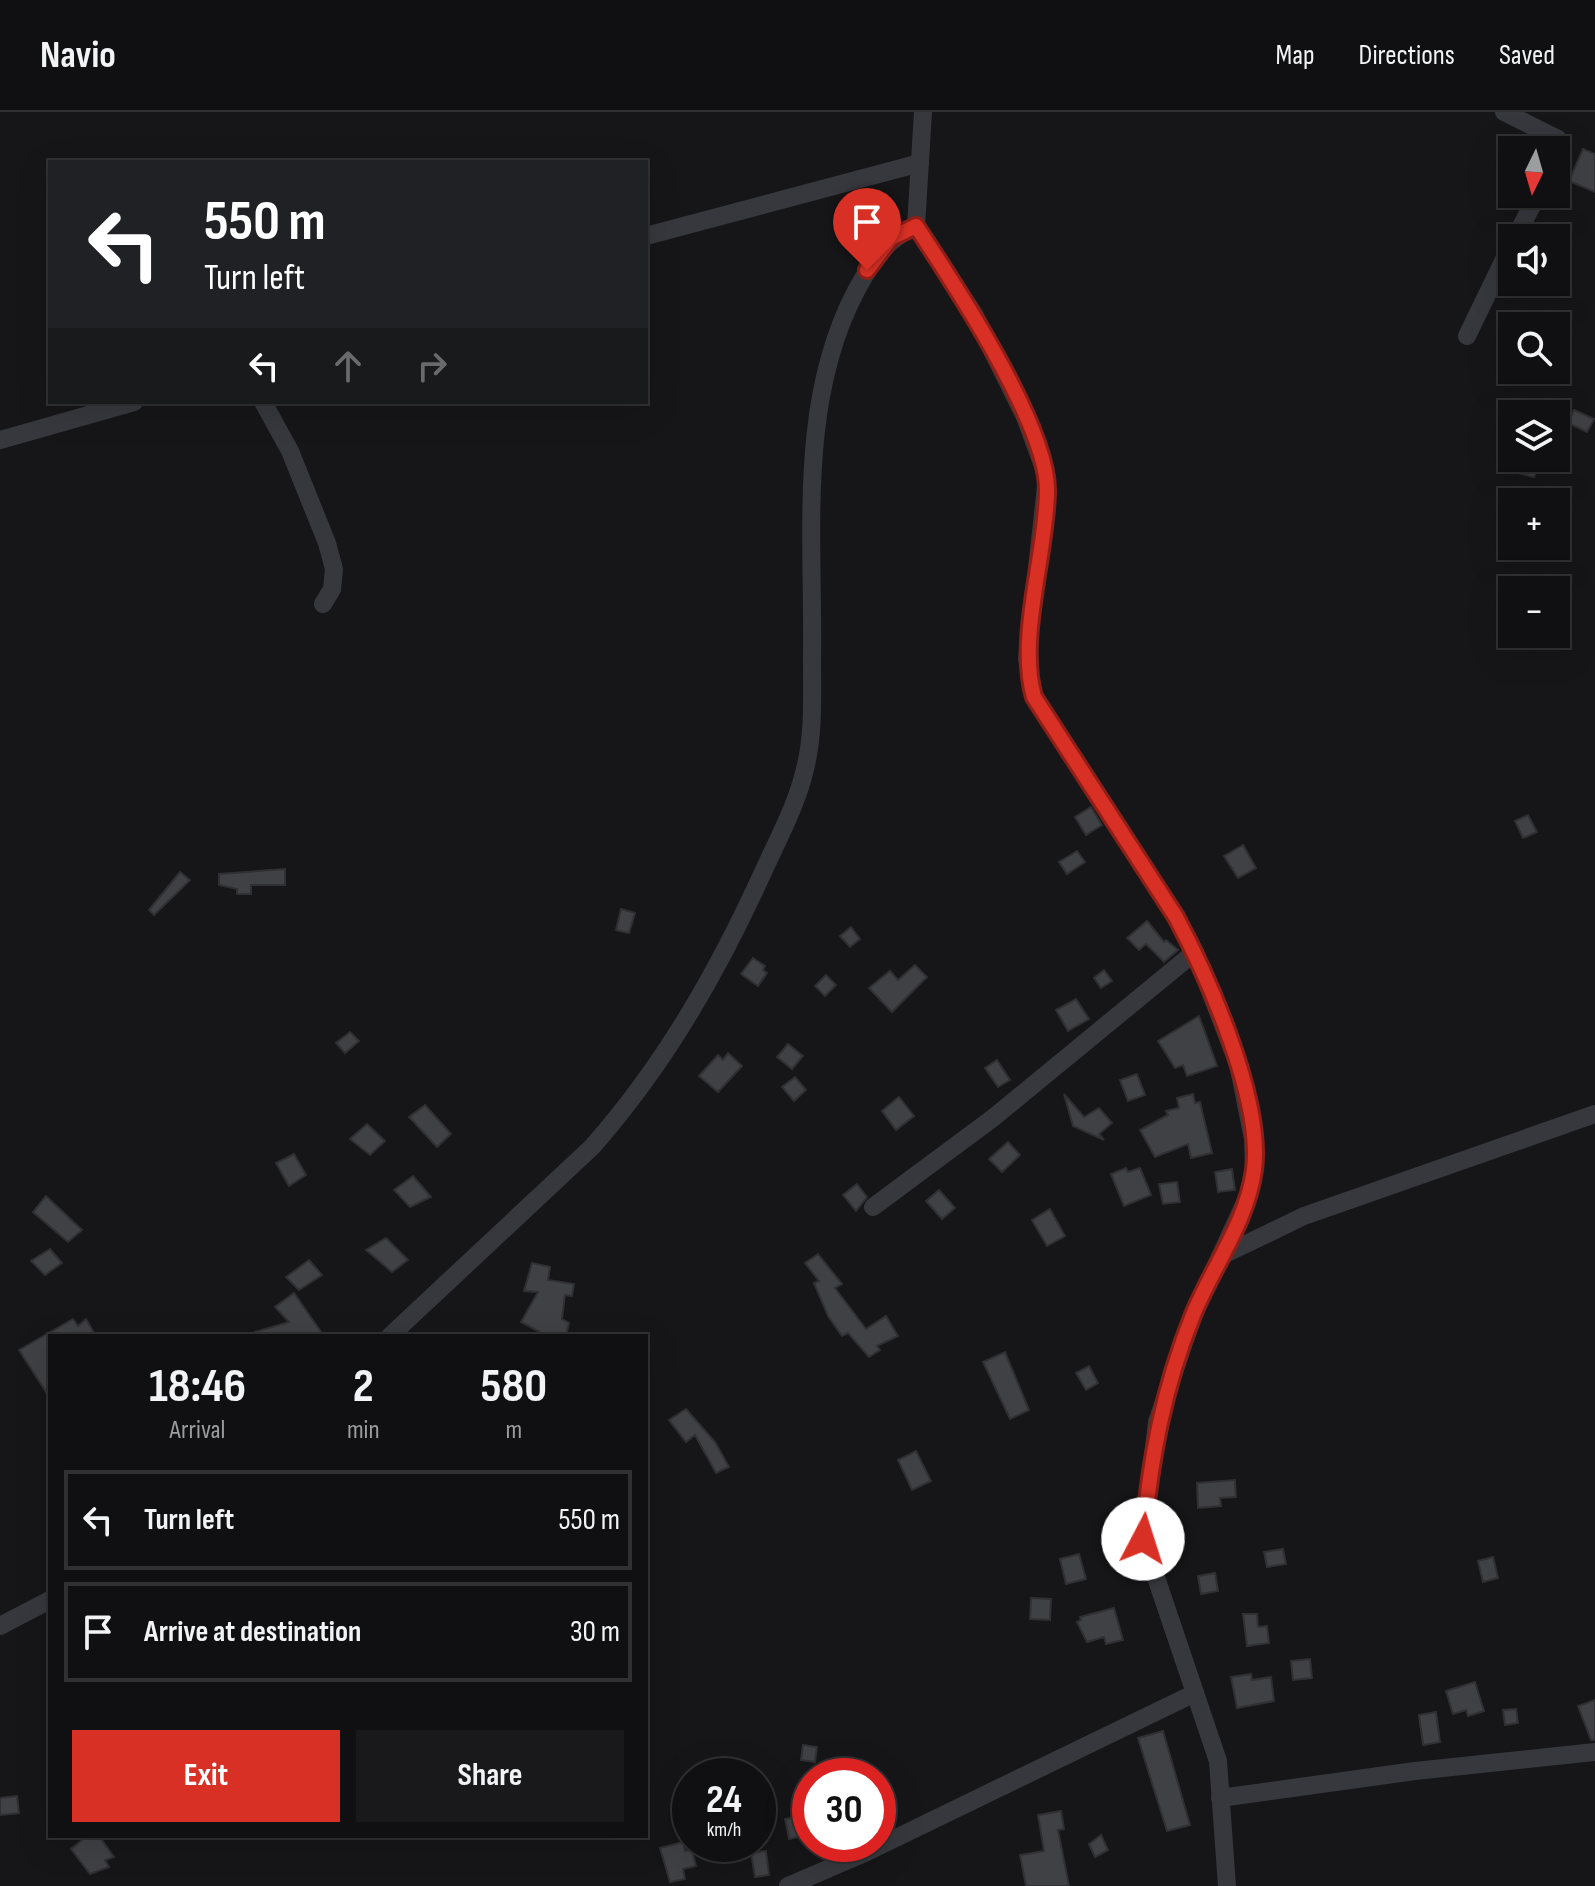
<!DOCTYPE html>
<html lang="en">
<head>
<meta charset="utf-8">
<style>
  body { margin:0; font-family:"Sofia Sans Condensed",sans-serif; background:#19191b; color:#f1f3f6; height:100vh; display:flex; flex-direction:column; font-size:30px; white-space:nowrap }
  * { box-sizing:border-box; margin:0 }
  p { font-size:26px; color:#9c9d9f }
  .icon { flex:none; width:44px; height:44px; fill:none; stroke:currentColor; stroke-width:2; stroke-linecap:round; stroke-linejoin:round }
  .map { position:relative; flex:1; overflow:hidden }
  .drawer { position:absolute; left:48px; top:1222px; width:600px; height:504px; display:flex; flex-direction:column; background:#101012; border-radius:0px; box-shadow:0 8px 32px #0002,0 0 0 2px #303032 }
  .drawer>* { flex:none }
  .top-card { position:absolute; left:48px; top:48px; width:600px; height:244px; border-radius:0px; box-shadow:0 8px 32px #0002,0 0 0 2px #303032; background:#202124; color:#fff; overflow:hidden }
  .needle { width:52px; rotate:185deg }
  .buttons { position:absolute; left:1498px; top:24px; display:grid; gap:16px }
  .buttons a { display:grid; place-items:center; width:72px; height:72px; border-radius:0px; background:#101012; box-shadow:0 8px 32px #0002,0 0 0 2px #303032; font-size:40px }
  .speed { position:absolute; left:672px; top:1646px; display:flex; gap:16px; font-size:40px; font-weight:700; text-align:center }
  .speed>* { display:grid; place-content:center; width:104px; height:104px; border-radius:50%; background:#101012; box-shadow:0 8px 32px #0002,0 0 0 2px #303032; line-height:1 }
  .speed small { font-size:20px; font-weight:400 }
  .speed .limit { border:12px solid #d22; background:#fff; color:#111 }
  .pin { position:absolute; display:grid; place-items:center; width:68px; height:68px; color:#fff; margin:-82px -34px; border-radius:50% 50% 50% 0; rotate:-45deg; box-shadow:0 0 8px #0007 }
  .pin .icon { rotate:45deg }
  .me { position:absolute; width:88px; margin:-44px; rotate:5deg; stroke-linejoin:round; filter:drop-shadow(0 0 6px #0008) }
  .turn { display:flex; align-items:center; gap:28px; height:168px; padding:0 24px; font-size:36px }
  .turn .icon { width:104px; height:104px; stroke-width:2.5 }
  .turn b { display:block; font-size:56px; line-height:68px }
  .lanes { display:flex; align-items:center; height:76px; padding:0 24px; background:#0003; justify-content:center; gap:40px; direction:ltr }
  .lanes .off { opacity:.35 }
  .eta { display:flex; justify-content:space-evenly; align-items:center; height:136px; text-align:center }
  .eta b { font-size:48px; font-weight:700; line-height:56px }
  .action { display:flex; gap:16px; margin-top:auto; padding:16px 24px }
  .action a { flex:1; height:92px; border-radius:0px; background:#d93025; color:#fff; font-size:32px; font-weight:700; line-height:92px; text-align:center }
  .action a+a { background:#19191b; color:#f1f3f6 }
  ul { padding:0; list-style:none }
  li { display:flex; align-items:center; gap:24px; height:100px; margin:0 16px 12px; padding:0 8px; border:4px solid #303032; border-radius:0px }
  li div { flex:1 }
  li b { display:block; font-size:30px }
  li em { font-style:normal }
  header { display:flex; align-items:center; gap:48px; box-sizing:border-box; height:112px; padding:0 40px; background:#101012; border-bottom:2px solid #303032 }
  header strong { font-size:38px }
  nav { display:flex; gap:44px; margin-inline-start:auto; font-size:28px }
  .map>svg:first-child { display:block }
  .building { fill:#404145; stroke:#303034; stroke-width:2 }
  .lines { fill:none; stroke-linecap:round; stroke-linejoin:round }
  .street { stroke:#37383d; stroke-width:18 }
  .route-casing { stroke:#8d1f18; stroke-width:20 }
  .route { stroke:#d93025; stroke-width:14 }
</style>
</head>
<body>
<header>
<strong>Navio</strong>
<nav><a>Map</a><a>Directions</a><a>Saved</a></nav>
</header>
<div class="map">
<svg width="1595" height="1774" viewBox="0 0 1595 1774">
  <rect width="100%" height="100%" fill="#161618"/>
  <g class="building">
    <path d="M1583 37 1595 42V80L1569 69Z"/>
    <path d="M1574 298 1594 307 1587 320 1568 311Z"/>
    <path d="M1509 345 1538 353 1534 365 1506 358Z"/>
    <path d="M1091 695 1102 713 1086 723 1075 705Z"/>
    <path d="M1528 703 1537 720 1523 726 1515 709Z"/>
    <path d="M1243 733 1256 756 1238 766 1224 744Z"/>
    <path d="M1077 739 1085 750 1067 762 1059 750Z"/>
    <path d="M285 757V773H251V782H237V777L219 773V762Z"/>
    <path d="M180 760 190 768 154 803 149 798Z"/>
    <path d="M621 797 635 801 629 821 616 818Z"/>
    <path d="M1147 809 1164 830 1166 828 1178 838 1164 850 1146 832 1139 838 1127 826Z"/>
    <path d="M851 815 860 827 850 835 840 824Z"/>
    <path d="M753 846 765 854 763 858 767 861 758 874 741 862Z"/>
    <path d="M915 853 927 865 892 900 869 876 890 859 898 868Z"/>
    <path d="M1104 858 1112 869 1101 876 1094 866Z"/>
    <path d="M826 863 836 873 825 884 815 874Z"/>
    <path d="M1076 887 1089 907 1068 919 1056 898Z"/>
    <path d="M1199 904 1217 954 1187 964 1183 953 1175 956 1158 929Z"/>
    <path d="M350 920 359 929 345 941 336 931Z"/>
    <path d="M788 932 803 944 792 957 777 945Z"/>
    <path d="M728 941 742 954 718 980 699 964 718 943 723 948Z"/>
    <path d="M997 948 1010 968 998 975 985 956Z"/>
    <path d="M1137 962 1145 983 1128 989 1120 968Z"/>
    <path d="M795 965 806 978 794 989 782 975Z"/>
    <path d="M1064 982 1084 1005 1099 996 1112 1011 1099 1022 1104 1028 1073 1014Z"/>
    <path d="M1193 982 1195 991 1200 990 1212 1041 1191 1046 1188 1032 1155 1045 1140 1018 1168 1003 1166 999 1179 996 1177 986Z"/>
    <path d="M899 985 914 1004 896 1018 882 999Z"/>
    <path d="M425 993 451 1022 437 1035 409 1005Z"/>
    <path d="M367 1012 385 1029 370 1043 350 1027Z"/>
    <path d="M1008 1030 1020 1043 1002 1060 989 1047Z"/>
    <path d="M294 1042 306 1063 289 1074 276 1051Z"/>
    <path d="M1126 1056 1128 1060 1140 1056 1151 1083 1124 1094 1111 1062Z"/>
    <path d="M1232 1057 1235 1078 1218 1080 1215 1060Z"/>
    <path d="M413 1064 431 1085 410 1095 394 1078Z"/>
    <path d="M1177 1070 1180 1090 1163 1092 1159 1072Z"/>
    <path d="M857 1072 867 1085 856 1099 843 1083Z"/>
    <path d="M939 1078 955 1096 942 1107 926 1089Z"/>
    <path d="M46 1084 82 1118 68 1130 33 1100Z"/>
    <path d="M1050 1097 1065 1124 1047 1134 1032 1108Z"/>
    <path d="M386 1126 408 1148 392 1160 366 1138Z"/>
    <path d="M50 1137 62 1151 45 1163 31 1149Z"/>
    <path d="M818 1142 842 1172 835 1176 866 1217 886 1204 898 1224 877 1234 880 1238 869 1245 848 1221 842 1224 828 1204 814 1171 819 1169 805 1151Z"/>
    <path d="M309 1148 322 1163 299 1178 286 1165Z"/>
    <path d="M532 1151 550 1155 548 1168 574 1172 572 1184 565 1183 562 1207 569 1211 566 1224H538L540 1220 521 1210 538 1180 524 1179Z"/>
    <path d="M294 1181 324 1224H255V1220L289 1210 275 1195Z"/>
    <path d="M73 1207 78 1214 86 1207 96 1224H50V1286L19 1238Z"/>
    <path d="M1005 1240 1029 1298 1010 1307 983 1250Z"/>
    <path d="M1089 1254 1098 1271 1086 1278 1076 1261Z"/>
    <path d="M686 1297 715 1330 729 1355 716 1361 695 1323 686 1330 669 1308Z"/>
    <path d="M916 1339 931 1369 912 1378 898 1348Z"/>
    <path d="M1235 1368 1236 1385 1220 1386 1221 1394 1198 1396 1197 1371Z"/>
    <path d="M1283 1437 1286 1452 1267 1455 1264 1440Z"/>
    <path d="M1079 1442 1086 1467 1066 1472 1060 1447Z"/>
    <path d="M1493 1445 1498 1466 1483 1470 1478 1449Z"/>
    <path d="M1215 1461 1218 1479 1201 1482 1198 1464Z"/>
    <path d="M1031 1486 1051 1487 1050 1508 1030 1507Z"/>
    <path d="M1114 1496 1123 1528 1106 1532 1104 1525 1087 1530 1077 1510 1081 1508 1080 1505Z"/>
    <path d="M1243 1502H1257L1258 1515 1267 1514 1269 1531 1247 1534Z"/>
    <path d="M1310 1547 1312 1566 1293 1568 1291 1549Z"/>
    <path d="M1251 1562 1252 1568 1271 1565 1274 1589 1237 1596 1231 1565Z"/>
    <path d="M1475 1570 1484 1599 1468 1604 1466 1598 1453 1602 1446 1579Z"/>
    <path d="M1595 1588V1628H1591L1578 1594Z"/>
    <path d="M1516 1597 1518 1611 1505 1613 1503 1598Z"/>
    <path d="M1436 1600 1440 1630 1423 1633 1419 1603Z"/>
    <path d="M1163 1619 1190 1713 1167 1719 1138 1626Z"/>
    <path d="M803 1633 817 1635 815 1650 801 1648Z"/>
    <path d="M17 1684 19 1701 0 1703V1686Z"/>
    <path d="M1061 1699 1064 1717 1058 1718 1069 1774H1026L1020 1743 1044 1739 1038 1703Z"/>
    <path d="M799 1704 803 1724 789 1727 785 1707Z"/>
    <path d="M1101 1723 1108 1738 1095 1745 1089 1732Z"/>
    <path d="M87 1724H99L114 1745 105 1748 109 1755 90 1762 71 1737Z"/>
    <path d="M683 1730 685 1739 692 1738 696 1754 683 1757 685 1767 670 1770 660 1736Z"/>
    <path d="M766 1739 769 1763 755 1765 751 1741Z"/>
  </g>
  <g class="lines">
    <g class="street">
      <path d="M923 0 916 114 974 202 1025 305 1047 365 1027 547 1034 585 1176 805 1195 840 1238 952 1253 1027 1254 1056 1248 1084 1194 1201 1157 1310 1143 1427 1218 1649 1227 1774"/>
      <path d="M1504 0 1558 27 1560 37 1556 49"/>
      <path d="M646 124 920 51"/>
      <path d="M1515 126 1538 82"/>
      <path d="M1467 224 1512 131"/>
      <path d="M263 290 290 339 327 431 334 457 332 477 323 492"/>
      <path d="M0 328 134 290"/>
      <path d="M873 1095 993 1006 1195 840"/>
      <path d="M1221 1144 1304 1104 1595 1002"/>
      <path d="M390 1224 592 1035C666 951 718 859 764 758 779 725 797 692 805 657 814 622 812 584 812 548 814 425 797 291 856 179 873 148 884 129 916 114"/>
      <path d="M0 1514 50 1488"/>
      <path d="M1220 1686 1415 1659 1595 1640"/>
      <path d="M788 1774 867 1740 1195 1581"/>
    </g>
  </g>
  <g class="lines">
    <defs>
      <path id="route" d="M867 158 891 126 916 114C953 170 1049 315 1047 380 1046 442 1017 527 1034 585L1176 805C1209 867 1263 989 1254 1058 1247 1110 1212 1156 1193 1203 1163 1277 1150 1349 1143 1427"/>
    </defs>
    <use href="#route" class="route-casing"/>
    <use href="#route" class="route"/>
  </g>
</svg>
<div class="buttons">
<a><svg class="needle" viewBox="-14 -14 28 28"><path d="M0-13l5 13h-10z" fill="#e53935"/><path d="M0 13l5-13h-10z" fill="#9c9d9f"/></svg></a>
<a><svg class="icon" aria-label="sound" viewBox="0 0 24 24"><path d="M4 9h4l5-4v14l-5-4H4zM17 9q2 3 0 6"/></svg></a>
<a><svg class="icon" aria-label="search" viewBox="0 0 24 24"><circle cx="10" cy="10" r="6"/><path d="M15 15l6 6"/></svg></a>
<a><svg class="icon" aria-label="layers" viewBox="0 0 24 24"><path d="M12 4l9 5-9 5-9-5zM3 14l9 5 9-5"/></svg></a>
<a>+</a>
<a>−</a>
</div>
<div class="speed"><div>24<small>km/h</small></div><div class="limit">30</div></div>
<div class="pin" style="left:867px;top:158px;background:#d93025"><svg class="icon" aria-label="arrive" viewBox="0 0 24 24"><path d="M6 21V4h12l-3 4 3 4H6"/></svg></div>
<svg class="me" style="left:1143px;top:1427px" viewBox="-20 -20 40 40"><circle r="19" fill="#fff"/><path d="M0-13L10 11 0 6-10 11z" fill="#d93025"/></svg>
<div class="top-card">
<div class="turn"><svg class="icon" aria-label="left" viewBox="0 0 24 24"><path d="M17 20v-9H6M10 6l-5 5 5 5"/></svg><div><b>550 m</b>Turn left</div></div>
<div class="lanes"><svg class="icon" aria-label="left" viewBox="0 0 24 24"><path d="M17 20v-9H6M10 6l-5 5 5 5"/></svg><svg class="icon off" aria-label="ahead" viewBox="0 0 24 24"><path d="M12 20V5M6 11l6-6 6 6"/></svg><svg class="icon off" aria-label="right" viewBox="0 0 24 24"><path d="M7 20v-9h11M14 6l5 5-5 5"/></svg></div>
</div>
<section class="drawer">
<div class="eta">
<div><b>18:46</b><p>Arrival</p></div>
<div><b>2</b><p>min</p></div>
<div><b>580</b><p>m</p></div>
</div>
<ul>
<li><svg class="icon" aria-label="left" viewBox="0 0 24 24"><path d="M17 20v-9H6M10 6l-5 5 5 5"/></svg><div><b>Turn left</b></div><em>550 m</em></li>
<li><svg class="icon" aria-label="arrive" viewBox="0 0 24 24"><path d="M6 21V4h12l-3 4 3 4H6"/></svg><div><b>Arrive at destination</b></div><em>30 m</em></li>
</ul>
<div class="action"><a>Exit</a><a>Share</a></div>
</section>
</div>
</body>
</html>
